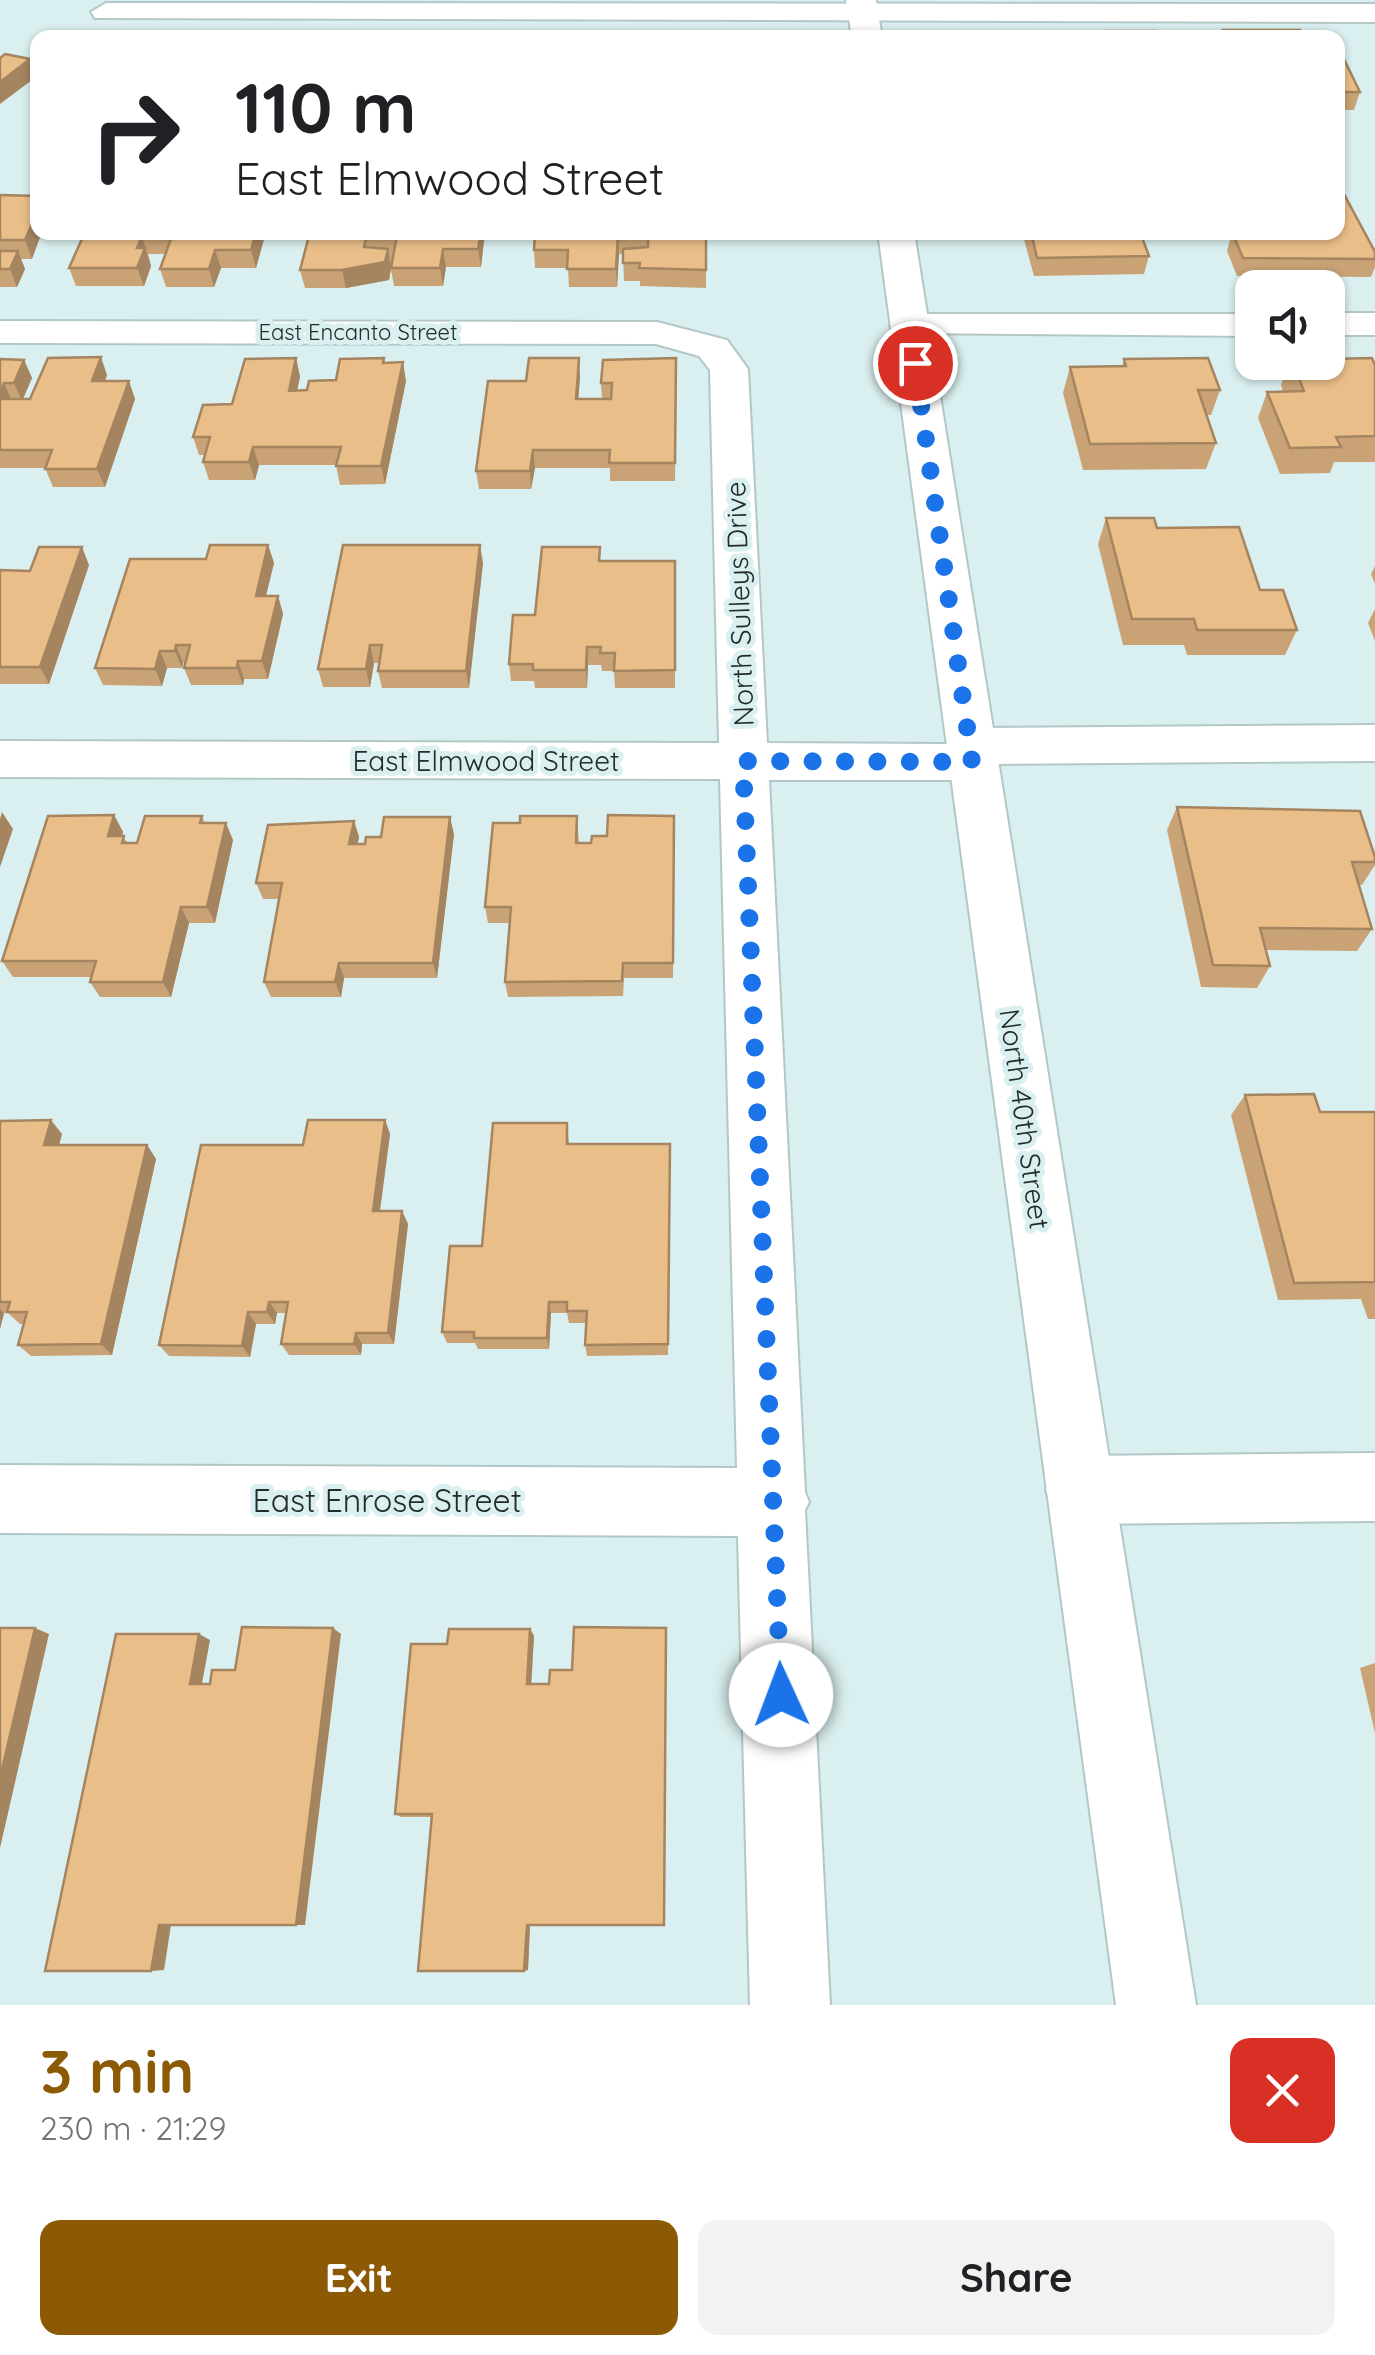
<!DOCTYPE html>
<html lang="en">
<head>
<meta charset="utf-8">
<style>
  body { margin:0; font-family:Quicksand,sans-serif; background:#f2f2f2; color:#202124; height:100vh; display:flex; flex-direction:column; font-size:38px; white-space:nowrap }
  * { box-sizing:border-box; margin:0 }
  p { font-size:32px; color:#757577 }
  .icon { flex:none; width:55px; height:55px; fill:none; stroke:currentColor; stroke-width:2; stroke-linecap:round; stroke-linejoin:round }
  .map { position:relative; height:2005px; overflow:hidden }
  .panel { display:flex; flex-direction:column; background:#fff; flex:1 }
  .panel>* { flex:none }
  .hud { position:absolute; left:30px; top:30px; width:1315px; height:210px; border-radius:20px; box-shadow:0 2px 8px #0004; background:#fff; color:#202124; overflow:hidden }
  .buttons { position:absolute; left:1235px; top:270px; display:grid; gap:20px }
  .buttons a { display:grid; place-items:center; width:110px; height:110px; border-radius:20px; background:#fff; box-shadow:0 2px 8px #0004; font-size:50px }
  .pin { position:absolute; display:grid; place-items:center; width:85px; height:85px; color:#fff; margin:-42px; border:5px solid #fff; border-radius:50%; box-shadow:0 2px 10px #0007 }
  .me { position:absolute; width:110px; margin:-55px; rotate:358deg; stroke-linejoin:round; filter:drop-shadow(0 0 8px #0008) }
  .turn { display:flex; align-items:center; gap:35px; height:210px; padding:0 40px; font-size:45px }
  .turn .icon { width:130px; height:130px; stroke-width:2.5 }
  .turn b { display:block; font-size:70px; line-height:85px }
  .round { display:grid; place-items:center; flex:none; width:105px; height:105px; border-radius:20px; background:#f2f2f2 }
  .head { display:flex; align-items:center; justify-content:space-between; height:170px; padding:0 40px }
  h1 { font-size:60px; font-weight:800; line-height:75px; color:#8c5a04 }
  .button { display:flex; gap:20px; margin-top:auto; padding:20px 40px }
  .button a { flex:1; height:115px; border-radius:20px; background:#8c5a04; color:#fff; font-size:40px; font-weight:800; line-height:115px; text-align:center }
  .button a+a { background:#f2f2f2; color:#202124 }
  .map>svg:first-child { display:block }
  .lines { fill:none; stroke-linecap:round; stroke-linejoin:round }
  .minor-casing { stroke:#b3c7c7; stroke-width:4 }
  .tertiary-casing { stroke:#b3c7c7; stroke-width:4 }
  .minor { fill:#fff; fill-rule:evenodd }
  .tertiary { fill:#fff; fill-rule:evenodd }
  .wall { fill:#c9a376 }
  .shaded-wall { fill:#a48560 }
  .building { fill:#eabe89; stroke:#a48560; stroke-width:2.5 }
  .route { stroke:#1a73e8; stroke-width:18; stroke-dasharray:0 32.4 }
  .labels { text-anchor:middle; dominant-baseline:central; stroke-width:10; stroke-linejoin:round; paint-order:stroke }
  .far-street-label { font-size:22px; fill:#242b2b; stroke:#daefef }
  .street-label { font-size:28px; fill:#242b2b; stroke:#daefef }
  .near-street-label { font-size:32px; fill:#242b2b; stroke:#daefef }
</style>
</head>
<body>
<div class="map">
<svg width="1375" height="2005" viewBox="0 0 1375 2005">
  <rect width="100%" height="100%" fill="#daefef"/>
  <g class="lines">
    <defs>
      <g id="minor">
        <path d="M106 3 1375 4V22L95 18 91 12Z"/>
        <rect x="1328" y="313" width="47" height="22"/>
        <path d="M909 314H1252V336L896 333 890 325 896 317Z"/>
        <path d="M0 321 657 322 727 340 748 369 767 743 947 744 953 733 970 728 1375 725V761L995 764 989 775 972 780H769L805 1492 809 1502 805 1510 830 2005H750L738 1536 0 1533V1465L737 1468 720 779 0 777V741L719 743 710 370 699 356 656 344 0 343Z"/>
        <path d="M1375 1453V1521L1080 1524 1056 1514 1046 1490 1056 1466 1080 1456Z"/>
      </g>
      <g id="tertiary">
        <path d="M846 0H876L882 38H852Z"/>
        <path d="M878 232H914L1196 2005H1116Z"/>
      </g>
    </defs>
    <use href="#minor" class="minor-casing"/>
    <use href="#tertiary" class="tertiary-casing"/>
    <use href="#minor" class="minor"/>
    <use href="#tertiary" class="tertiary"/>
  </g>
  <g class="wall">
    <path d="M1338 47 1360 92 1354 110H1338Z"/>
    <path d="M0 195 38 196 32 259H21L25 269 17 287H0Z"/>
    <path d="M85 232H266L256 268H221L214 287H166L160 269 165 254H148L151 266 144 286H76L69 268Z"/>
    <path d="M310 232H485L481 267H446L443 286H394L391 270 389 280 346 288H305L300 270Z"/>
    <path d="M535 232H706V288L640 286V281H624L623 254H619L617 287H569L568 268H535L534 250Z"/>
    <path d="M1022 232H1140L1149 256 1144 274 1034 276Z"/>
    <path d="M1232 232 1375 252V267L1371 277 1237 276 1227 251Z"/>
    <path d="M296 358 300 377 297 391 307 390 336 380 384 358V363L406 381 385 484 340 485 336 465H259L255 480H209L203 462 205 455H199L193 437 232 404Z"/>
    <path d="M676 358 675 481H610V468H535L531 489H479L476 471 526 381 580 377 578 399H602L601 383Z"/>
    <path d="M0 359 24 360 32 378 23 399H30L107 375 105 381 135 399 105 487H53L45 468H0Z"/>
    <path d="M1124 359 1220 390 1211 415H1206L1216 443 1206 469 1083 470 1063 393 1070 367 1122 366Z"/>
    <path d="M1289 362 1375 365V462H1334L1330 473 1280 474 1258 418 1267 392H1283L1281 385Z"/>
    <path d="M1106 518 1157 528 1260 590 1297 630 1285 655H1187L1184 645H1123L1098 544Z"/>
    <path d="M268 545 274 563 266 596H278L283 614 268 679H244L243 685H191L184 668 185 663H183L182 668H167L162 686 103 685 95 668 206 559Z"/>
    <path d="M600 547V561H675V688H615L614 671H602L601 665H588L587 688H535L534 681H511L509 664 535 615Z"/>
    <path d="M483 563 469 688H382L378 671 379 663H374L370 687H323L318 669Z"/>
    <path d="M89 565 49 684H0V570L30 571Z"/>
    <path d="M1375 566V584L1371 574Z"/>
    <path d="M1375 609V641L1368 623Z"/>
    <path d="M1177 807 1375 857V865L1362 885H1359L1372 929 1357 951 1266 950 1270 966 1257 988 1201 987 1167 830Z"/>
    <path d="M114 815 123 832 122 836 128 843H137L202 816 205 823 233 840 215 923H189L171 997H100L90 982 92 977H13L2 961Z"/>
    <path d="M577 816 579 843H591L607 836 674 816 673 978H624L623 996 508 997 505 982 510 923H488L485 907 520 823Z"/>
    <path d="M354 821 359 837 357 844 454 834 437 978H344L341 997H271L264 982 279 899H263L256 883Z"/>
    <path d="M1245 1095 1320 1112H1375V1319H1368L1361 1299 1278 1300 1231 1115Z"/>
    <path d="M385 1120 390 1134 380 1211H402L408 1224 394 1344H362L361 1355H289L281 1344 286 1313H277L275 1324H256L250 1357 169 1356 159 1345 303 1145Z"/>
    <path d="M0 1121 62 1134 59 1145H147L156 1159 112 1355 31 1356 18 1345 24 1324H20L8 1313H4L0 1329Z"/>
    <path d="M567 1123 569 1144H670L668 1355 587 1356 585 1345 586 1323H569L567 1313H551L549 1349H478L475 1343H447L442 1332 482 1246Z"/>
    <path d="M666 1628 530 1925 528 1970 432 1817H401L395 1814 447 1644 530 1629 534 1636 531 1684H549L572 1670Z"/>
    <path d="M1375 1663V1733L1360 1668Z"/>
  </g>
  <g class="shaded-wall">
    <path d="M30 59 36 77 0 104V82Z"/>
    <path d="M38 210V232H42L32 259 25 240Z"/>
    <path d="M256 232H266L256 268 251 250Z"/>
    <path d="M481 232H485L481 267 478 249Z"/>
    <path d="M142 236 151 266 144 286 137 268V248Z"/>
    <path d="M618 236 619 254 617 287 616 269Z"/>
    <path d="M388 249 391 267 389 280 346 288 342 270Z"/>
    <path d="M443 249 446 267 443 286 440 268Z"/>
    <path d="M215 250 221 268 214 287 209 269Z"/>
    <path d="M18 251 25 269 17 287 10 269Z"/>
    <path d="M101 357 107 375 99 399 92 381Z"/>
    <path d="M296 358 300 377 293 409 289 391Z"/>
    <path d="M579 358 580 377 577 417 576 399Z"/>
    <path d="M24 360 32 378 22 401 14 383Z"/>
    <path d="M403 362 406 381 385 484 381 466Z"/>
    <path d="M129 381 135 399 105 487 97 469Z"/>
    <path d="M4 383 12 401 0 406V392Z"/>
    <path d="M253 447 259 465 255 480 249 462Z"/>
    <path d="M533 450 535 468 531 489 530 471Z"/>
    <path d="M268 545 274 563 261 614 256 596Z"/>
    <path d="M480 545 483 563 469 688 466 671Z"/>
    <path d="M82 547 89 565 49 684 40 667Z"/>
    <path d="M278 596 283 614 268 679 262 661Z"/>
    <path d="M176 645 183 663 182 668 175 651Z"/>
    <path d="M370 645 374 663 370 687 366 669Z"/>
    <path d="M587 647 588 665 587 688 586 670Z"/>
    <path d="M160 651 167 668 162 686 155 669Z"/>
    <path d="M238 661 244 679 243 685 237 668Z"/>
    <path d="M2 812 13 829 0 867V819Z"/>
    <path d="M114 815 123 832 117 853 108 836Z"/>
    <path d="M450 817 454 834 437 978 433 963Z"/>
    <path d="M354 821 359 837 354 861 349 844Z"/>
    <path d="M226 823 233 840 215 923 207 907Z"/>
    <path d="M181 907 189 923 171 997 163 982Z"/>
    <path d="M339 963 344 978 341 997 335 982Z"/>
    <path d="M51 1120 62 1134 55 1159 44 1145Z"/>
    <path d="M385 1120 390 1134 378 1224 373 1211Z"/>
    <path d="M147 1145 156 1159 112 1355 101 1344Z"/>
    <path d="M402 1211 408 1224 394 1344 388 1333Z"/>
    <path d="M269 1302 277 1313 275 1324 267 1312Z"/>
    <path d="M549 1302 551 1313 549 1349 547 1338Z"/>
    <path d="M0 1309 4 1313 0 1329Z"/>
    <path d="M248 1312 256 1324 250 1357 242 1346Z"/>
    <path d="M356 1333 362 1344 361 1355 354 1344Z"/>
    <path d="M35 1628 49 1634 0 1848V1778Z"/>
    <path d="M333 1628 341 1634 305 1925H296Z"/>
    <path d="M530 1629 534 1636 531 1689 527 1684Z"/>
    <path d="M199 1634 210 1640 201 1689 190 1684Z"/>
    <path d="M159 1925H171L164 1970 151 1971Z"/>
    <path d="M527 1925H530L528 1970 524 1971Z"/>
  </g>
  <g class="building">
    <path d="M1223 30H1300L1303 38H1226Z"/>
    <path d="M1105 31H1157L1159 38H1107Z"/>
    <path d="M302 32 341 33 339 38H300Z"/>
    <rect x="657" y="33" width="42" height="5"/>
    <path d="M727 35H746V38H728Z"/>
    <path d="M1338 47 1360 92H1338Z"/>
    <path d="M5 54 30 59 0 82V58Z"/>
    <path d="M1338 183 1375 252V259L1243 258 1232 232H1338Z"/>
    <path d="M0 195 38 196V210L25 240H0Z"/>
    <path d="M85 232H256L251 250H215L209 269H160L172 236H142L137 248H145L137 268H69Z"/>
    <path d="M310 232H481L478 249H443L440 268H391L397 235H367L364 247 388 249 385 262 342 270H300Z"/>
    <path d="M535 232H706V270L639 268 640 263H623V249L648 247V236H618L616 269H567L568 250H534Z"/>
    <path d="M1031 232H1140L1149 256 1037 258Z"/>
    <path d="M0 251H18L10 269H0Z"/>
    <path d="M101 357 92 381H129L97 469H45L52 450H0V399H30L48 358Z"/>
    <path d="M296 358 289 391 307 390 309 381 336 380 340 359 384 358 383 363 403 362 381 466H336L341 447H253L249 462H203L210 437H193L203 405 232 404 245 359Z"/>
    <path d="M529 358H579L576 399H611L612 383H601L603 360 676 358 675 463H609L610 450H533L530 471H476L488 381H526Z"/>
    <path d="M1208 358 1220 390H1198L1216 443 1090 444 1070 367 1126 366 1124 359Z"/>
    <path d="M1372 358 1375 365V436L1336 437 1341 447 1290 448 1267 392 1304 391 1292 362H1328V359Z"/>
    <path d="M0 359 24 360 14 383H4L0 392Z"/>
    <path d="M1106 518H1154L1157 528 1239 527 1260 590H1283L1297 630H1197L1194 619H1132Z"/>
    <path d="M210 545H268L256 596H278L262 661H238L237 668H184L190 645H176L175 651H160L155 669 95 668 130 559H206Z"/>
    <path d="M343 545H480L466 671H378L382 645H370L366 669H318Z"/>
    <path d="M39 547H82L40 667H0V570L30 571Z"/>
    <path d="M542 547H600L599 561H675V670L614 671 615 653H600L601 647H587L586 670H533V664H509L513 615H535Z"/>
    <path d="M1177 807 1360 811 1375 857V862H1352L1372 929 1260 928 1270 966 1213 965Z"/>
    <path d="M114 815 108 836H124L122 843H137L145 816H202L200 823H226L207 907H181L163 982H90L96 961H2L48 816Z"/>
    <path d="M608 815 674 816 673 963H623L622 981 505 982 511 907H485L493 823H520V816H577L576 843H591L592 836H607Z"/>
    <path d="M384 817H450L433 963H339L335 982H264L282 883H256L268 825 354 821 349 844H365L366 837H381Z"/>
    <path d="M1314 1094 1320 1112H1375V1282L1294 1283 1245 1095Z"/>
    <path d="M51 1120 44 1145H147L101 1344 18 1345 27 1312H7L10 1302H0V1121Z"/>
    <path d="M308 1120H385L373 1211H402L388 1333H356L354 1344H281L288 1302H269L267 1312H248L242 1346 159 1345 201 1145H303Z"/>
    <path d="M493 1123H567V1144H670L668 1344 585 1345 587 1311H567V1302H549L547 1338H474V1332H442L450 1246H482Z"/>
    <path d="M242 1627 333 1628 296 1925H159L151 1971H45L116 1634H199L190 1684H210L212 1670H235Z"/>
    <path d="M574 1627 666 1628 664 1925H527L524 1971H418L432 1814H395L411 1644H447L449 1629H530L527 1684H549L550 1670H572Z"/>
    <path d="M0 1628H35L0 1778Z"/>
  </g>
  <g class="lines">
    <path class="route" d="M781 1695 743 761 972 762 915 363"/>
  </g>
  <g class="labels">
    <g class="far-street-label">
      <text x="358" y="332">East Encanto Street</text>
    </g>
    <g class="street-label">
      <text transform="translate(739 604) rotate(-92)">North Sulleys Drive</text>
      <text x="486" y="760">East Elmwood Street</text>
      <text transform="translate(1025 1119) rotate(82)">North 40th Street</text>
    </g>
    <g class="near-street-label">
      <text x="387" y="1500">East Enrose Street</text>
    </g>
  </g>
</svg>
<div class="buttons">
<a><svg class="icon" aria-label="sound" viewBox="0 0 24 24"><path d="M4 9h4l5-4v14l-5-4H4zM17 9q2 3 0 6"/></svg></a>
</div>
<div class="pin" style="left:915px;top:363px;background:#d93025"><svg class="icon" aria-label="arrive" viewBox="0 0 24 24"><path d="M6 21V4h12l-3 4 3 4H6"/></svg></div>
<svg class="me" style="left:781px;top:1695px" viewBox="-20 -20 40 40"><circle r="19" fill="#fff"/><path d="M0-13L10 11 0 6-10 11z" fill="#1a73e8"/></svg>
<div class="hud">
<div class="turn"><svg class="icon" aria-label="right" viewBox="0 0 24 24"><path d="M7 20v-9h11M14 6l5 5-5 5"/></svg><div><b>110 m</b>East Elmwood Street</div></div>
</div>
</div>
<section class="panel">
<div class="head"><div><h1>3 min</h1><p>230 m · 21:29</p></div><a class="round" style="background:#d93025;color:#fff"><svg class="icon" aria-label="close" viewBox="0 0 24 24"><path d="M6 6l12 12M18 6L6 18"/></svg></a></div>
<div class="button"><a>Exit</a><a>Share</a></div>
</section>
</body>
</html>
